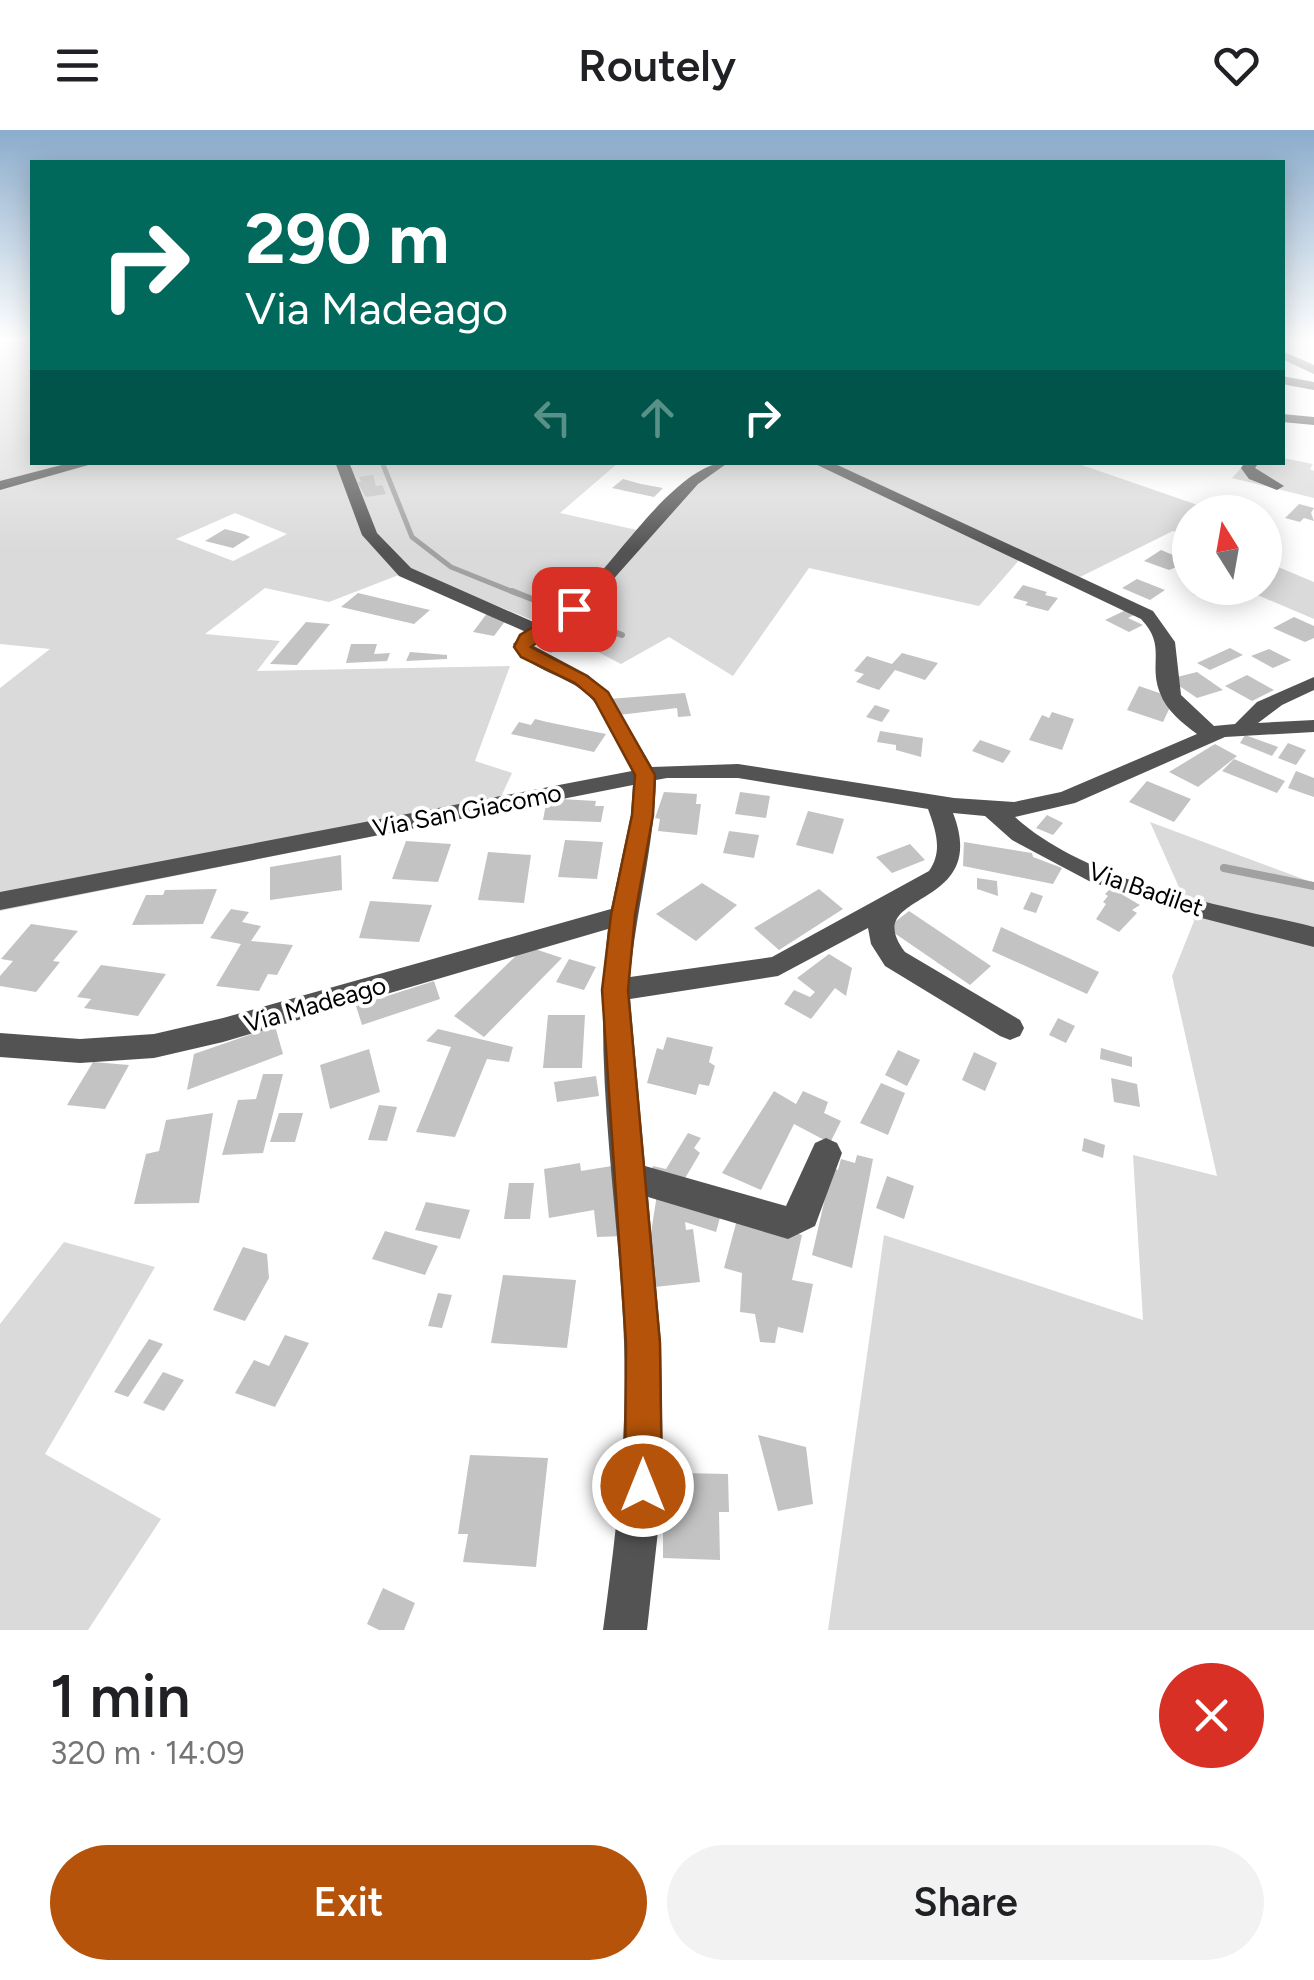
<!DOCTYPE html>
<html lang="en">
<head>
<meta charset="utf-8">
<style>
  body { margin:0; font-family:Figtree,sans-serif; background:#f2f2f2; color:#202124; height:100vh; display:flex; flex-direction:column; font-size:38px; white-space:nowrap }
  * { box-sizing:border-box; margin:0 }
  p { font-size:32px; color:#757577 }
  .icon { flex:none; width:55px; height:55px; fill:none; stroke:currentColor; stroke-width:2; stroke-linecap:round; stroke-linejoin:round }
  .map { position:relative; height:1500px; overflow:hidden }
  .panel { display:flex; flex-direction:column; background:#fff; flex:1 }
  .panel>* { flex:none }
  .banner { position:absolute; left:30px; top:30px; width:1255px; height:305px; border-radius:0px; box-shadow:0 5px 25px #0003; background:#00695c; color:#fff; overflow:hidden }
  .needle { width:65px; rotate:349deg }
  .buttons { position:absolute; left:1172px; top:365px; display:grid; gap:20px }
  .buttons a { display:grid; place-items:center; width:110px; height:110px; border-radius:50%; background:#fff; box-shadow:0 5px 25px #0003; font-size:50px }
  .pin { position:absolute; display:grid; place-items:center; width:85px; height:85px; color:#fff; margin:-42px; border-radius:20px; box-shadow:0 5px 15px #0006 }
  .me { position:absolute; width:110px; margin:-55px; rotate:0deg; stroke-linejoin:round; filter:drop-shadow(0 0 8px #0008) }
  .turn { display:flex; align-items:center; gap:35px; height:210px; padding:0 50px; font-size:45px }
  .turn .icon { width:130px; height:130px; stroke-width:2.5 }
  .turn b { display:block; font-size:70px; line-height:85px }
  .lanes { display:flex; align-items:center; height:95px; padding:0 50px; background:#0003; justify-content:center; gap:50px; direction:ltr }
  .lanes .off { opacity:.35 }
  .round { display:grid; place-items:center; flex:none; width:105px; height:105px; border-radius:52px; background:#f2f2f2 }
  .summary { display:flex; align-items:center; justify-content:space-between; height:170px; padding:0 50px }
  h1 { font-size:60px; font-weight:600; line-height:75px }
  .button { display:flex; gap:20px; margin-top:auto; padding:20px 50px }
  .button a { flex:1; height:115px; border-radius:60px; background:#b45309; color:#fff; font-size:40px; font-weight:600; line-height:115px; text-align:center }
  .button a+a { background:#f2f2f2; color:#202124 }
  header { display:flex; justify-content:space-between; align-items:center; height:130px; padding:0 50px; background:#fff; font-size:45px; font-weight:600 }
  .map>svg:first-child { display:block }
  .green { fill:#dadada; fill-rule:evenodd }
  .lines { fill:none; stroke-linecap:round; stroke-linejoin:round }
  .stream-far2 { stroke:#a1a1a1; stroke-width:5 }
  .stream-far1 { stroke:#a1a1a1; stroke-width:6 }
  .stream { stroke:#a1a1a1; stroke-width:8 }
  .building { fill:#c3c3c3 }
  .minor { fill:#535353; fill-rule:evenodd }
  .route { fill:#b45309; stroke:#753606; stroke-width:2.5 }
  .labels { text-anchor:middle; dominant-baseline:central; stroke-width:8; stroke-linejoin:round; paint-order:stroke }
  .street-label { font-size:25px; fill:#000; stroke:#fff }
</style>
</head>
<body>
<header><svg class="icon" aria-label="menu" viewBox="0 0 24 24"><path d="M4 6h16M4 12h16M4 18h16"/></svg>Routely<svg class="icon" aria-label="heart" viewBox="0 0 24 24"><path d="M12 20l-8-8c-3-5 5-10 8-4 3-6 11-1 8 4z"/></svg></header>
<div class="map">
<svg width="1314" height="1500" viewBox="0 0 1314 1500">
  <rect width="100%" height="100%" fill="#fff"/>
  <g class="green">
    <path d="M0 210H32V332L618 333 560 383 637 400 721 333 1073 332 1218 382H1190V407L1173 401 1076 449 1022 427 979 476 809 438 733 546 669 507 621 534 548 496 409 441 329 472 265 458 205 504 280 511 257 541 510 536 475 631 512 643 494 682 0 781V558L50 519 0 514ZM235 383 287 404 233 431 176 409Z"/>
    <path d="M1283 328 1313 334 1310 339 1314 341V368L1232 348 1246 333 1282 332Z"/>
    <path d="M1271 434 1314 452V489L1241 458H1265V437Z"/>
    <path d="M1150 692 1314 753V1500H828L884 1105 1143 1190 1133 1025 1217 1046 1172 846 1194 791Z"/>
    <path d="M64 1112 155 1137 45 1324 161 1389 88 1500H0V1194Z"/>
  </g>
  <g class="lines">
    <path class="stream-far2" d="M382 332 412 407 451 437 518 464"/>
    <path class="stream-far1" d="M512 461 622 505"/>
    <path class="stream" d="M1224 738 1314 756"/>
  </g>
  <g class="building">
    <path d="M373 345 376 356 382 355 386 364 366 367 357 352H361L359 347Z"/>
    <path d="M623 349 641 354 663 358 654 367 612 358Z"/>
    <path d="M1299 374 1314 378 1311 383 1314 391 1304 388 1300 392 1285 388Z"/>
    <path d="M225 399 244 404 250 407 233 418 205 411Z"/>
    <path d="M1161 420 1190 432 1169 440 1144 431Z"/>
    <path d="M1137 449 1165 460 1150 470 1122 458Z"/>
    <path d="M1023 455 1047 462 1045 465 1058 468 1048 481 1025 475 1028 472 1013 468Z"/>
    <path d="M1203 458H1229L1234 460 1214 473 1193 464Z"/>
    <path d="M358 463 400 473 430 480 414 494 341 477Z"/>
    <path d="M1126 480 1136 484 1128 488 1143 495 1129 502 1105 490Z"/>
    <path d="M488 482 506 490 494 506 473 502Z"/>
    <path d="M1294 487 1314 496V508L1305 512 1273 498Z"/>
    <path d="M306 492 330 494 297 535 270 534Z"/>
    <path d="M547 505 566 514 551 523 532 513Z"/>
    <path d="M351 514H377L374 524 390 523 387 531 346 533Z"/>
    <path d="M1230 518 1243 525 1210 540 1197 533Z"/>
    <path d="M1269 519 1291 530 1273 538 1251 526Z"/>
    <path d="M410 522 447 525V529L406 531Z"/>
    <path d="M902 523 938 533 925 550 895 540 879 560 856 552 864 544 854 541 867 526 892 534Z"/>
    <path d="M1197 542 1223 560 1197 568 1169 549Z"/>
    <path d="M1247 545 1274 560 1252 571 1225 556Z"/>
    <path d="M1139 556 1165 565 1163 570 1172 573 1163 592 1127 580Z"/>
    <path d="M685 563 691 586 678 587 677 578 619 585 609 569Z"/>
    <path d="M875 575 890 580 882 592 866 587Z"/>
    <path d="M1052 582 1074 589 1062 620 1029 610 1042 585 1049 588Z"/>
    <path d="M535 589 547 592 606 604 594 622 511 604 519 592 531 595Z"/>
    <path d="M880 601 923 608 921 627 896 620V615L877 612Z"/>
    <path d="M1245 605 1278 617 1272 626 1240 613Z"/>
    <path d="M980 610 1011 621 1003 633 972 621Z"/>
    <path d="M1288 613 1306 620 1296 635 1278 628Z"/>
    <path d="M1215 614 1237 626 1198 657 1169 642Z"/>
    <path d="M1234 629 1285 651 1277 663 1222 641Z"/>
    <path d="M1296 641 1314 648V667L1288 658Z"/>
    <path d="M1147 651 1191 669 1174 692 1129 672Z"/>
    <path d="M664 662 697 664 696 674H701L697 705 658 701 660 689 655 688Z"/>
    <path d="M740 662 770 666 766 688 735 684Z"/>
    <path d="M561 669 596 671 595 676H604L601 692 543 690 546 674 560 675Z"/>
    <path d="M808 681 844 689 833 724 796 715Z"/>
    <path d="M1047 685 1063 693 1053 705 1036 698Z"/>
    <path d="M729 701 759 705 754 728 723 723Z"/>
    <path d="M565 710 603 712 597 749 558 747Z"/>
    <path d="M406 711 451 714 438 752 392 749Z"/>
    <path d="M964 712 1032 723 1033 727 1062 738 1053 754 963 736Z"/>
    <path d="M910 714 925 730 892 743 876 727Z"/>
    <path d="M488 722 531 725 524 773 478 770Z"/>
    <path d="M341 725 342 760 270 770V737Z"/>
    <path d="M977 748 997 751 998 766 977 759Z"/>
    <path d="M702 753 737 775 696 811 656 784Z"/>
    <path d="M1111 758 1140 775 1132 780 1137 783 1119 802 1096 789 1106 774 1103 772 1108 766 1105 764Z"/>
    <path d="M217 759 203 794 132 795 146 765H163L165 760Z"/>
    <path d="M819 759 843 779 779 820 754 798Z"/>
    <path d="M1031 762 1043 766 1036 783 1023 779Z"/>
    <path d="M370 771 432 775 419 812 359 808Z"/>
    <path d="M231 779 249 782 242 792 261 796 251 811 293 815 277 845 268 844 259 861 216 856 241 814 210 808Z"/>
    <path d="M909 781 991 836 970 855 887 798Z"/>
    <path d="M31 794 78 801 53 831 60 832 36 862 0 856V846L13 831 1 829Z"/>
    <path d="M1001 797 1099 842 1087 864 992 821Z"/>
    <path d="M526 816 562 828 484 907 454 886Z"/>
    <path d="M829 824 852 838 846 866 835 858 811 889 784 874 794 860 810 867 815 862 797 848Z"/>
    <path d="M569 829 596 837 584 860 556 852Z"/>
    <path d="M101 835 166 844 138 886 84 878 91 869 77 867Z"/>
    <path d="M434 851 440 869 362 895 356 876Z"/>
    <path d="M548 885H585L582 938H543Z"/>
    <path d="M1058 888 1075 896 1066 913 1049 905Z"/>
    <path d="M275 896 283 924 187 960 194 924Z"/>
    <path d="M438 899 513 917 509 932 487 929 455 1007 416 1002 451 917 426 911Z"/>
    <path d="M667 907 713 917 709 932 715 936 709 956 699 954 696 965 647 953 657 918 663 920Z"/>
    <path d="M1101 918 1132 927V937L1100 929Z"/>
    <path d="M369 919 380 962 330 979 320 935Z"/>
    <path d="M898 920 920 930 907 956 885 945Z"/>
    <path d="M974 922 997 933 985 961 962 950Z"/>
    <path d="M93 932 129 935 105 979 67 975Z"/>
    <path d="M263 944H283L263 1023 222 1025 238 970 256 969Z"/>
    <path d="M596 946 599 966 557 972 554 952Z"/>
    <path d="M1111 948 1137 954 1140 977 1114 972Z"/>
    <path d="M881 953 905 963 888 1005 860 993Z"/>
    <path d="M774 961 796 974 803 961 828 972 824 983 841 991 830 1013 794 994 761 1060 722 1043Z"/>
    <path d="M379 975 397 977 387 1011 368 1010Z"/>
    <path d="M213 983 199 1073 134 1074 146 1024 159 1021 166 990Z"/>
    <path d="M279 983H303L295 1012H270Z"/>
    <path d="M688 1003 701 1008 694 1018 700 1023 681 1055 649 1045 653 1036 666 1039Z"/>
    <path d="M1084 1008 1105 1015 1103 1028 1082 1021Z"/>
    <path d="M857 1025 873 1029 852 1138 812 1125 832 1038 838 1040 841 1029 855 1033Z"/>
    <path d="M580 1033 581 1041 618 1035 625 1106 597 1107 594 1080 549 1088 544 1039Z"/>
    <path d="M887 1046 914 1056 904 1089 876 1078Z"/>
    <path d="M509 1053H534L530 1089H504Z"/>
    <path d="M657 1064 721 1084 716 1102 685 1092 686 1100 693 1099 700 1152 655 1157 651 1103Z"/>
    <path d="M426 1072 470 1080 460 1109 415 1100Z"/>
    <path d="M738 1086 802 1105 792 1150 813 1154 803 1203 778 1197 775 1213 760 1212 755 1184 740 1182 742 1143 724 1138Z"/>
    <path d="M385 1101 438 1116 425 1145 372 1129Z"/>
    <path d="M243 1117 267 1124 269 1148 245 1191 213 1180Z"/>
    <path d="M503 1145 576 1150 567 1218 491 1213Z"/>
    <path d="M438 1163 452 1165 442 1198 428 1196Z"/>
    <path d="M285 1205 309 1213 275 1277 235 1263 254 1230 269 1236Z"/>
    <path d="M149 1209 163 1214 128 1267 114 1262Z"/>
    <path d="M163 1242 184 1250 164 1281 143 1273Z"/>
    <path d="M758 1305 806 1317 813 1374 778 1381Z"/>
    <path d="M470 1325 548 1328 536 1437 463 1432 468 1404H458Z"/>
    <path d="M681 1343 728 1344 729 1382H719L720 1430 663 1428V1369L681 1370Z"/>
    <path d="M383 1458 415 1473 404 1500H379L367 1494Z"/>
  </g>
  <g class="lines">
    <g class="minor">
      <path d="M1282 221 1314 235V244L1282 229Z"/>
      <path d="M1282 246 1314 252V260L1282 254Z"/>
      <path d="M1282 284 1314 287V295L1282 292Z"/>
      <path d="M73 332H99L0 360V351Z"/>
      <path d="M335 332H349L377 403 411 438 538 494C553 484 570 474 582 462 619 428 678 332 729 332L698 354 593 472 532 515 588 545 608 562 652 637 738 634 954 668 1014 672 1061 662 1197 604C1182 593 1166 580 1160 563 1148 533 1167 516 1141 489L811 332H831L1153 481 1175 512 1181 565 1214 596 1235 594 1257 572 1314 547V560L1282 575 1258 593 1314 590V602L1225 607 1075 673 1015 687C1090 754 1219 774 1314 797V817L1190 785 1089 751 1012 710 985 686 953 683C992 783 857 759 905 822L1020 890 1024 898 1020 906 1010 910 1000 906 885 836 871 814 868 798 778 846 630 869 645 1036 786 1076 815 1013 826 1008 837 1013 842 1023 815 1096 788 1109 648 1067 661 1213 663 1356 647 1500H603C616 1403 628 1308 624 1211 619 1074 592 935 608 799L223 912 154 928 80 933 0 927V903L80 909 154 904 223 888 611 779 631 685 633 655 0 780V762L632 641C619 618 607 584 589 566 567 544 527 541 513 514L526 502 399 446 362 405ZM667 648H738L928 679C936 701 943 721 929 741L772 827 630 847C636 781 654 716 656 650Z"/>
      <path d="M1245 332H1259L1255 338 1284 356 1277 360 1249 349 1241 338Z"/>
    </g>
  </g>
  <linearGradient id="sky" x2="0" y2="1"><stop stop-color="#8baccc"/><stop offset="0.5" stop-color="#fff"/><stop offset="1" stop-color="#fff" stop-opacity="0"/></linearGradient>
  <rect width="1314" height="420" fill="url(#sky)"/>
  <path class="route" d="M568 476 582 479 531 517 587 546 608 562 655 645 653 685 635 785 628 860 660 1213 662 1356 656 1369 643 1375 630 1369 625 1356 626 1213 602 860 611 785 632 685 635 645 594 569 575 553 521 527 514 517 520 505Z"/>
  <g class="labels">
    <g class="street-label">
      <text transform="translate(467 680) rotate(-11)">Via San Giacomo</text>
      <text transform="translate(1146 759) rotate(19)">Via Badilet</text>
      <text transform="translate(315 874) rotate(-16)">Via Madeago</text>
    </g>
  </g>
</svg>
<div class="buttons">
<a><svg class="needle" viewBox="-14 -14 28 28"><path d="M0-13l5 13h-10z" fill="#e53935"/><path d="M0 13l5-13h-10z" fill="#757577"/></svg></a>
</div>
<div class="pin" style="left:574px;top:479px;background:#d93025"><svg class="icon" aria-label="arrive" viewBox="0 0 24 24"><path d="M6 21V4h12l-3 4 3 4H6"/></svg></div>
<svg class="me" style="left:643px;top:1356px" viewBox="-20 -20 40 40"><circle r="17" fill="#b45309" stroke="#fff" stroke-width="3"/><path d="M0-11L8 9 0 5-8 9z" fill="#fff"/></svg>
<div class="banner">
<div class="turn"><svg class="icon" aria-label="right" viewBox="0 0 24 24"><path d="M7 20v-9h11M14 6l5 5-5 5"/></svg><div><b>290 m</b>Via Madeago</div></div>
<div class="lanes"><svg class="icon off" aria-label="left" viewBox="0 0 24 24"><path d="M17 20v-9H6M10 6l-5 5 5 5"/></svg><svg class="icon off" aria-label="ahead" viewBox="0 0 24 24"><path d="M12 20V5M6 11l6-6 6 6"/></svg><svg class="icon" aria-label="right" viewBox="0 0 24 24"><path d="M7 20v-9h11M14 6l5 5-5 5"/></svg></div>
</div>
</div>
<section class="panel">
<div class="summary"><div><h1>1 min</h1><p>320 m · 14:09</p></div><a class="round" style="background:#d93025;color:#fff"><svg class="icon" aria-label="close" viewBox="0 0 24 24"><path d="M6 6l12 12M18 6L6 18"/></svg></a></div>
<div class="button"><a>Exit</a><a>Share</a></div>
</section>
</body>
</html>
